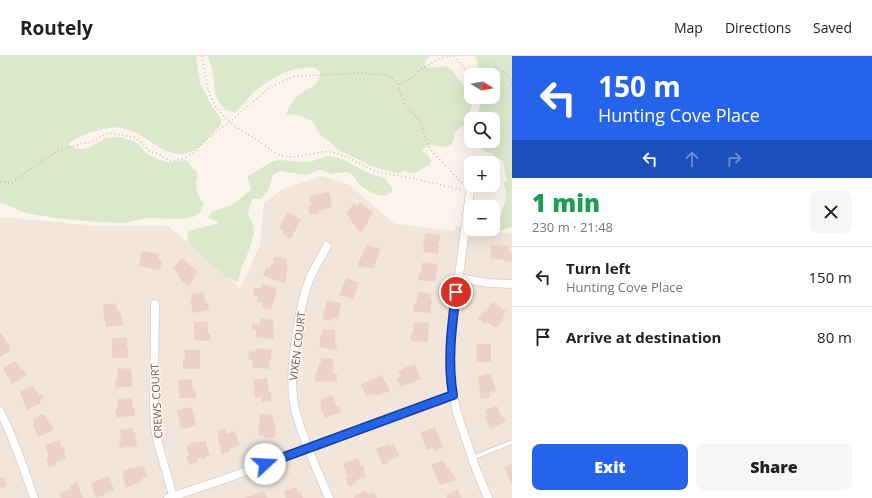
<!DOCTYPE html>
<html lang="en">
<head>
<meta charset="utf-8">
<style>
  body { margin:0; font-family:"Open Sans",sans-serif; background:#f6f6f6; color:#202124; height:100vh; display:flex; flex-direction:column; font-size:15px; white-space:nowrap }
  * { box-sizing:border-box; margin:0 }
  p { font-size:13px; color:#757577 }
  .icon { flex:none; width:22px; height:22px; fill:none; stroke:currentColor; stroke-width:2; stroke-linecap:round; stroke-linejoin:round }
  .map { position:relative; flex:1; overflow:hidden }
  .drawer { display:flex; flex-direction:column; background:#fff; width:360px }
  .drawer>* { flex:none }
  .top-card { background:#2563eb; color:#fff; overflow:hidden }
  .needle { width:26px; rotate:101deg }
  .buttons { position:absolute; left:464px; top:12px; display:grid; gap:8px }
  .buttons a { display:grid; place-items:center; width:36px; height:36px; border-radius:8px; background:#fff; box-shadow:0 4px 16px #0002; font-size:20px }
  .pin { position:absolute; display:grid; place-items:center; width:34px; height:34px; color:#fff; margin:-17px; border:2px solid #fff; border-radius:50%; box-shadow:0 1px 4px #0007 }
  .me { position:absolute; width:44px; margin:-22px; rotate:70deg; stroke-linejoin:round; filter:drop-shadow(0 0 3px #0008) }
  .turn { display:flex; align-items:center; gap:14px; height:84px; padding:0 20px; font-size:18px }
  .turn .icon { width:52px; height:52px; stroke-width:2.5 }
  .turn b { display:block; font-size:28px; line-height:34px }
  .lanes { display:flex; align-items:center; height:38px; padding:0 20px; background:#0003; justify-content:center; gap:20px; direction:ltr }
  .lanes .off { opacity:.35 }
  .round { display:grid; place-items:center; flex:none; width:42px; height:42px; border-radius:8px; background:#f6f6f6 }
  .summary { display:flex; align-items:center; justify-content:space-between; height:68px; padding:0 20px }
  h1 { font-size:24px; font-weight:800; line-height:30px; color:#1e9e55 }
  .button { display:flex; gap:8px; margin-top:auto; padding:8px 20px }
  .button a { flex:1; height:46px; border-radius:8px; background:#2563eb; color:#fff; font-size:16px; font-weight:800; line-height:46px; text-align:center }
  .button a+a { background:#f6f6f6; color:#202124 }
  ul { padding:0; list-style:none }
  li { display:flex; align-items:center; gap:12px; height:60px; padding:0 20px; border-top:1px solid #e0e0e0 }
  li div { flex:1 }
  li b { display:block; font-size:15px }
  li em { font-style:normal }
  header { display:flex; align-items:center; gap:24px; box-sizing:border-box; height:56px; padding:0 20px; background:#fff; border-bottom:1px solid #e0e0e0 }
  header strong { font-size:19px }
  nav { display:flex; gap:22px; margin-inline-start:auto; font-size:14px }
  main { display:flex; flex:1; min-height:0 }
  .map>svg:first-child { display:block }
  .residential { fill:#f2e5db }
  .green { fill:#dbe8cb }
  .building { fill:#eed1c6 }
  .lines { fill:none; stroke-linecap:round; stroke-linejoin:round }
  .service-casing { stroke:#cfbdb4; stroke-width:5 }
  .minor-casing { stroke:#cfbdb4; stroke-width:9 }
  .path { stroke:#d4b4a9; stroke-width:1.5; stroke-dasharray:1 3; stroke-linecap:butt }
  .service { stroke:#fff; stroke-width:4 }
  .minor { stroke:#fff; stroke-width:8 }
  .route-casing { stroke:#184099; stroke-width:10 }
  .route { stroke:#2563eb; stroke-width:7 }
  .labels { text-anchor:middle; dominant-baseline:central; stroke-width:3; stroke-linejoin:round; paint-order:stroke }
  .street-label { font-size:11px; fill:#755950; stroke:#fef8f3 }
</style>
</head>
<body>
<header>
<strong>Routely</strong>
<nav><a>Map</a><a>Directions</a><a>Saved</a></nav>
</header>
<main>
<div class="map">
<svg width="512" height="442" viewBox="0 0 512 442">
  <rect width="100%" height="100%" fill="#fbf4ec"/>
  <path class="residential" d="M322 120 348 128 395 168 455 175 456 170 471 172V173H478L512 178V442H0V161L98 170H168L205 201 240 233 260 189 264 147 281 134Z"/>
  <g class="green">
    <path d="M0 0H196L200 28 207 40 212 51 220 61 221 66 220 70C210 78 201 92 190 96 172 104 154 87 140 79 136 76 130 75 126 73 115 70 106 72 96 75 84 78 78 81 68 88L76 93H86L106 82 120 81 133 85 139 89 145 96 151 100 160 104 168 106H175L180 105 186 104 193 113 198 116C198 121 196 125 196 129 196 137 200 142 204 148L200 156 193 161 184 163 147 162 123 167 96 166 56 162 26 157 0 146Z"/>
    <path d="M208 0H430L427 3 424 9C435 15 439 8 447 11 453 13 456 20 460 25 464 31 469 34 471 41L473 42C472 49 469 64 465 69 462 72 459 71 457 74 452 79 456 87 448 90 436 93 431 84 422 95 427 98 428 98 431 104L430 109C418 113 416 122 404 114L400 117 392 116 371 110 337 93 329 85 321 80 312 65 298 59 292 58 286 59C289 51 293 44 300 38 311 29 319 33 320 16L314 11C308 12 301 12 295 13 280 17 264 27 252 38 246 44 242 51 235 56 224 56 216 45 215 35 214 30 215 26 214 22 213 14 210 7 208 0Z"/>
    <path d="M474 0H512V171L500 175 485 173H493V169H496C501 164 507 141 506 134 505 131 504 129 503 127L507 124 503 105 498 102 494 103 492 97C483 95 481 95 480 85H493V63H477L482 41H493V19H477C478 12 479 5 474 0Z"/>
    <path d="M329 100C346 102 356 112 372 118 377 120 382 120 386 124 389 127 391 131 393 134 384 149 357 130 352 118L345 116 331 118 326 115 320 114 316 115 307 119 280 115 273 119 268 135 264 139 261 143H252L248 158 253 168 254 176 250 192 242 211 238 226 232 224 225 220 189 188 187 181 189 175 219 167 214 164 208 162 212 156 232 149 251 134 248 123V120L273 105 281 104 299 106H308L316 104 321 102Z"/>
  </g>
  <g class="building">
    <path d="M329 136 332 151 322 155V154H319V157L310 159 308 150H311L309 140Z"/>
    <path d="M360 146 373 157 367 166 368 167 361 176 354 170 355 169 349 163 350 161 346 158 354 147 357 150Z"/>
    <path d="M288 156 301 163 291 183 282 178 284 174 279 172 282 167 281 166 282 164 284 163Z"/>
    <path d="M425 177 440 179V185H439L438 189 439 190 438 198 424 196V194H423Z"/>
    <path d="M367 189 380 192 374 213 358 210 360 202H361L364 193 366 194Z"/>
    <path d="M491 189 509 190V196L512 197V206L504 205V204L490 202Z"/>
    <path d="M142 195 159 198 158 204H162L160 214 139 210 141 199H140V197H141Z"/>
    <path d="M275 200 287 203 286 208 288 210 286 218H287L285 227 263 220 266 211 270 212 271 209H272L274 205 273 204Z"/>
    <path d="M182 202 198 216 194 221 195 222 188 230 181 224 182 222 180 223 178 221V218L176 216 177 215 173 212Z"/>
    <path d="M423 206 438 208 435 226 418 224 419 217H421Z"/>
    <path d="M346 222 358 226 357 230H358L353 243 339 239 344 226H345Z"/>
    <path d="M262 228 277 233 271 254 262 252 263 247 257 246 258 240 253 239 254 231 260 233Z"/>
    <path d="M203 236 206 247H208L209 254 193 257 190 243H192L191 238Z"/>
    <path d="M418 236 431 238 430 243H432L430 257 413 255 414 248H416Z"/>
    <path d="M327 244 341 247 338 263 332 261V265L322 263 324 254 325 255Z"/>
    <path d="M493 246 506 255 502 262 504 263 496 272 487 266 485 268 478 263 483 255 485 257Z"/>
    <path d="M115 247 118 255H120L121 260H122L123 269 106 271 105 263H104L103 249Z"/>
    <path d="M260 262 273 264V269L274 270 273 283 256 281V275L253 274 252 273V268L254 267 260 268Z"/>
    <path d="M203 265 208 266V277H211L210 285H205L194 284V266H202Z"/>
    <path d="M414 266 429 267 428 286 411 285V278H413Z"/>
    <path d="M323 273 335 274V287H337L336 294 319 291 321 278H322Z"/>
    <path d="M1 277 10 290 9 291 11 294 0 301V278Z"/>
    <path d="M112 282H127V292H128V302H112Z"/>
    <path d="M477 288H491V306H476Z"/>
    <path d="M257 292 272 294 269 313 252 311 253 304 248 303 249 295 256 296Z"/>
    <path d="M186 294H200V310H199V313H183V304H185V299H186L184 298V295Z"/>
    <path d="M321 302 334 303 333 317 337 318V326L326 325V326L315 325 316 317H317L319 307H321Z"/>
    <path d="M15 305 22 314 23 313 27 319 12 328 3 312Z"/>
    <path d="M415 308 421 323 400 331 397 322 401 320 398 315 404 312Z"/>
    <path d="M118 312 131 313V317H132V331H120V332L115 331V324H117Z"/>
    <path d="M491 317 496 335 489 336 490 341 481 343 479 335 480 334 478 320Z"/>
    <path d="M382 319 384 325H386L390 335 381 338V337L380 338 378 339H376L372 340 371 338 366 340 361 328Z"/>
    <path d="M267 322 269 336H271L272 345 262 346 261 341 255 342 253 324Z"/>
    <path d="M192 323 193 334H195L196 342H179L178 324Z"/>
    <path d="M33 329 39 340 42 338 44 342 40 345 41 347 27 354 23 346 24 345 20 336Z"/>
    <path d="M332 339 337 350 339 349 341 356 325 362 320 349H322L320 344Z"/>
    <path d="M132 342V349H133V352H134L135 360 116 361 115 354H117V347H118V343Z"/>
    <path d="M497 350 501 361 503 360 506 366 490 373 485 360 487 359 485 354Z"/>
    <path d="M192 351 196 370 181 373 177 354Z"/>
    <path d="M260 357 273 359V364H274V368H275V374H276L275 382 264 381V380L258 379Z"/>
    <path d="M42 358H44L50 368H51L54 374 38 381 33 368H34L33 363Z"/>
    <path d="M435 371 443 392 434 395 433 392 427 394 423 386 424 385 421 377 424 374 425 375Z"/>
    <path d="M133 372V376H135L137 390 120 392 119 385H121L120 378H121L120 377 119 375 120 374Z"/>
    <path d="M225 372 227 378 235 375 240 389 230 393 231 395 222 398 217 382H219L217 375Z"/>
    <path d="M59 384 62 392 64 391 66 397H64L66 403 56 406 57 409 49 412 46 403 49 402 45 389Z"/>
    <path d="M205 384 210 399 205 401V403L201 404V402L197 403 198 406 189 409 186 401 189 400 186 390 191 388V387L196 385 197 387Z"/>
    <path d="M389 388 390 390 394 388 399 400 388 405 389 407 383 409 376 393Z"/>
    <path d="M358 402 361 410 363 409 365 415H364L366 421 356 424 357 427 349 431 345 422 348 421 343 408Z"/>
    <path d="M443 404 447 413 450 412 451 417H453L456 424 445 428V427L440 429 431 409Z"/>
    <path d="M512 407V428H511L504 411Z"/>
    <path d="M143 409 147 421 142 422 143 424 139 425V427L134 428V429L126 432 123 422 124 421 122 415 129 413V412L132 411 133 412Z"/>
    <path d="M0 419 1 422 4 421 7 430 0 433Z"/>
    <path d="M109 420 114 434 104 438 105 439 96 442 91 427Z"/>
    <path d="M77 426 83 442H61L60 437 71 433 70 429Z"/>
    <path d="M296 431 298 436H301L303 442H286L284 436Z"/>
    <path d="M366 434 368 438 374 436 377 442H354L353 440Z"/>
    <path d="M458 434 460 439H461L462 442H447L446 439Z"/>
    <path d="M264 435 267 442H244Z"/>
  </g>
  <g class="lines">
    <defs>
      <path id="service" d="M472 402 512 386"/>
      <g id="minor">
        <path d="M470 136 455 249 451 281 450 309 451 329 457 357 476 413 488 442"/>
        <path d="M327 190C321 201 315 211 310 222 303 239 300 257 297 275 293 302 289 330 296 357 304 386 317 414 329 442"/>
        <path d="M458 222 489 227 512 228"/>
        <path d="M155 248 154 347 155 372 159 391 173 440"/>
        <path d="M0 355C14 383 24 412 34 442"/>
        <path d="M168 442 222 424 453 339"/>
      </g>
    </defs>
    <use href="#service" class="service-casing"/>
    <use href="#minor" class="minor-casing"/>
    <g class="path">
      <path d="M202 0C205 18 207 40 219 55 227 66 245 77 257 84 267 91 277 100 289 101 303 102 317 94 331 96 348 99 363 111 379 116 390 119 401 120 412 122 429 126 445 130 462 134"/>
      <path d="M454 0 463 10 467 17 470 20H471"/>
      <path d="M473 19 489 15 497 11 508 19 512 29"/>
      <path d="M398 28 409 24 422 13 438 3 451 0"/>
      <path d="M0 126H3L12 127 26 116 58 95 79 88 91 86 108 77 134 81 143 88 149 95 159 98 168 104 175 105 185 102 192 98 209 81 231 65 270 31 294 20 323 19 361 17 386 19 397 26 404 47 421 66 426 83 430 93 465 130"/>
    </g>
    <use href="#service" class="service"/>
    <use href="#minor" class="minor"/>
  </g>
  <g class="lines">
    <defs>
      <path id="route" d="M265 408 453 339C447 305 452 269 456 236"/>
    </defs>
    <use href="#route" class="route-casing"/>
    <use href="#route" class="route"/>
  </g>
  <g class="labels">
    <g class="street-label">
      <text transform="translate(297 290) rotate(-83)">VIXEN COURT</text>
      <text transform="translate(156 345) rotate(-93)">CREWS COURT</text>
    </g>
  </g>
</svg>
<div class="buttons">
<a><svg class="needle" viewBox="-14 -14 28 28"><path d="M0-13l5 13h-10z" fill="#e53935"/><path d="M0 13l5-13h-10z" fill="#757577"/></svg></a>
<a><svg class="icon" aria-label="search" viewBox="0 0 24 24"><circle cx="10" cy="10" r="6"/><path d="M15 15l6 6"/></svg></a>
<a>+</a>
<a>−</a>
</div>
<div class="pin" style="left:456px;top:236px;background:#d93025"><svg class="icon" aria-label="arrive" viewBox="0 0 24 24"><path d="M6 21V4h12l-3 4 3 4H6"/></svg></div>
<svg class="me" style="left:265px;top:408px" viewBox="-20 -20 40 40"><circle r="19" fill="#fff"/><path d="M0-13L10 11 0 6-10 11z" fill="#2563eb"/></svg>
</div>
<section class="drawer">
<div class="top-card">
<div class="turn"><svg class="icon" aria-label="left" viewBox="0 0 24 24"><path d="M17 20v-9H6M10 6l-5 5 5 5"/></svg><div><b>150 m</b>Hunting Cove Place</div></div>
<div class="lanes"><svg class="icon" aria-label="left" viewBox="0 0 24 24"><path d="M17 20v-9H6M10 6l-5 5 5 5"/></svg><svg class="icon off" aria-label="ahead" viewBox="0 0 24 24"><path d="M12 20V5M6 11l6-6 6 6"/></svg><svg class="icon off" aria-label="right" viewBox="0 0 24 24"><path d="M7 20v-9h11M14 6l5 5-5 5"/></svg></div>
</div>
<div class="summary"><div><h1>1 min</h1><p>230 m · 21:48</p></div><a class="round"><svg class="icon" aria-label="close" viewBox="0 0 24 24"><path d="M6 6l12 12M18 6L6 18"/></svg></a></div>
<ul>
<li><svg class="icon" aria-label="left" viewBox="0 0 24 24"><path d="M17 20v-9H6M10 6l-5 5 5 5"/></svg><div><b>Turn left</b><p>Hunting Cove Place</p></div><em>150 m</em></li>
<li><svg class="icon" aria-label="arrive" viewBox="0 0 24 24"><path d="M6 21V4h12l-3 4 3 4H6"/></svg><div><b>Arrive at destination</b></div><em>80 m</em></li>
</ul>
<div class="button"><a>Exit</a><a>Share</a></div>
</section>
</main>
</body>
</html>
